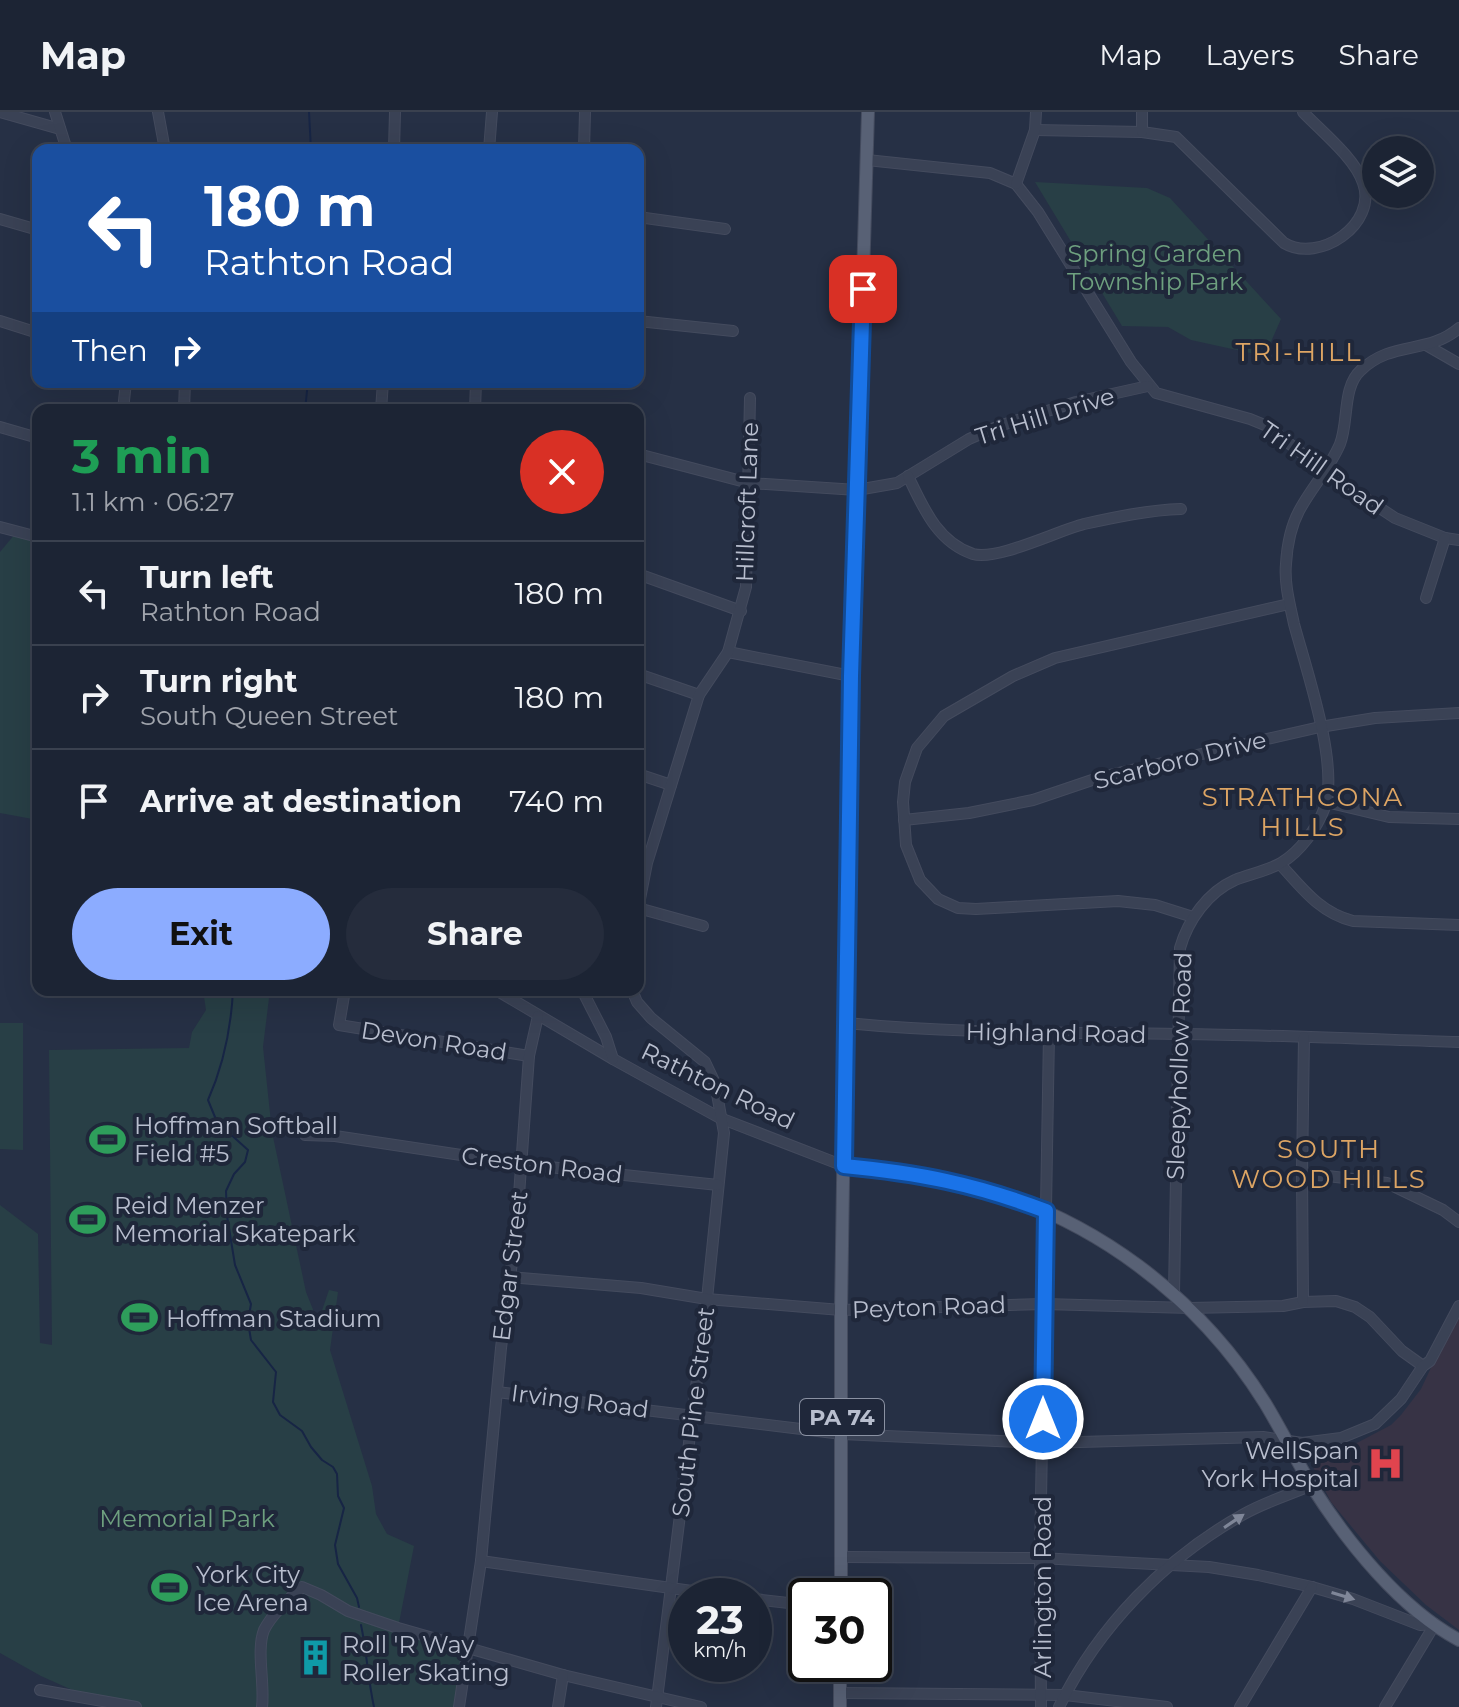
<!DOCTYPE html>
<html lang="en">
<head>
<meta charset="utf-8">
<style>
  body { margin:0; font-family:Montserrat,sans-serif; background:#252c3c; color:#f1f3f6; height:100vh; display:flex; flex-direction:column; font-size:30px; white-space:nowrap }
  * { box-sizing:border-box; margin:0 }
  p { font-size:26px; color:#a0a4ac }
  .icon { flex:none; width:44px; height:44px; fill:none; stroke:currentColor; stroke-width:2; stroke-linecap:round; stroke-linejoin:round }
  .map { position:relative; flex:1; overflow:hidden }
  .details { position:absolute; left:32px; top:292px; width:612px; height:592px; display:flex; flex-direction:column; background:#1c2434; border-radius:16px; box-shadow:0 8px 32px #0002,0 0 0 2px #3a414f }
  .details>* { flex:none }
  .guide { position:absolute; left:32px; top:32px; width:612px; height:244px; border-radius:16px; box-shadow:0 8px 32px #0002,0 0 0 2px #3a414f; background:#1a4fa0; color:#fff; overflow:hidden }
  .controls { position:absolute; left:1362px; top:24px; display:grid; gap:16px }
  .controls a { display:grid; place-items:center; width:72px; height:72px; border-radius:50%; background:#1c2434; box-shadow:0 8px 32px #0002,0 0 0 2px #3a414f; font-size:40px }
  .speed { position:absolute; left:668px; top:1466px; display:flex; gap:16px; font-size:40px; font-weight:700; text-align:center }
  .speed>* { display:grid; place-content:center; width:104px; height:104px; border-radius:50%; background:#1c2434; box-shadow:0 8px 32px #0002,0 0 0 2px #3a414f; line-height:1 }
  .speed small { font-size:20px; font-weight:400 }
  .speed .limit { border:4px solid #111; border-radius:12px; background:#fff; color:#111 }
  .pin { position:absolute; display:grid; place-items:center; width:68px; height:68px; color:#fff; margin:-34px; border-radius:16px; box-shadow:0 4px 12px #0006 }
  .me { position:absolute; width:88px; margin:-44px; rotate:0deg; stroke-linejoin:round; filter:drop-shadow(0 0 6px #0008) }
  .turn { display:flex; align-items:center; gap:28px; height:168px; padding:0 40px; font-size:36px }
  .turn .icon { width:104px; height:104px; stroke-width:2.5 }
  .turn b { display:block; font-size:56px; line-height:68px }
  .then { display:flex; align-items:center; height:76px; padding:0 40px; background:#0003; gap:16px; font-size:30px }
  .round { display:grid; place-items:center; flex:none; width:84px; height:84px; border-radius:42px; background:#252c3c }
  .head { display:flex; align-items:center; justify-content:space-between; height:136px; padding:0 40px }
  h1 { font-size:48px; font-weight:700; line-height:60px; color:#1e9e55 }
  .action { display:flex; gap:16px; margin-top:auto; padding:16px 40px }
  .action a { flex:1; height:92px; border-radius:48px; background:#8cacff; color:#111; font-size:32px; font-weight:700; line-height:92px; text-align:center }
  .action a+a { background:#252c3c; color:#f1f3f6 }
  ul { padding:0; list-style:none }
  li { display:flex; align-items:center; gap:24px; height:104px; padding:0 40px; border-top:2px solid #3a414f }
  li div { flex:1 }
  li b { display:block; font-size:30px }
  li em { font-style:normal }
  header { display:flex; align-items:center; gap:48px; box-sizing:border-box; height:112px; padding:0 40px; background:#1c2434; border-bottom:2px solid #3a414f }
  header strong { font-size:38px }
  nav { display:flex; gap:44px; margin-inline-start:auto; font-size:28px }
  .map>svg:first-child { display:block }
  .medical { fill:#373345 }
  .green { fill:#283f46 }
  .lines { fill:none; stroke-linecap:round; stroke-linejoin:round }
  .stream { stroke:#172545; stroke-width:2 }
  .minor-casing { stroke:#444b5e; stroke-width:12 }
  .major-casing { stroke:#444b5e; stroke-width:14 }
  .minor { stroke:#3a4255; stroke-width:10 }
  .major { stroke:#586175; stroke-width:12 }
  .oneway { fill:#7f8698 }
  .route-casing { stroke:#114b97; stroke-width:20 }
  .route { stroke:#1a73e8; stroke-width:14 }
  .labels { text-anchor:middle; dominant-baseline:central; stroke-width:8; stroke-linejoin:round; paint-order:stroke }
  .shield { fill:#1f273a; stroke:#8a91a2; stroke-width:2 }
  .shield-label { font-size:22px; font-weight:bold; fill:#b8bece }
  .park-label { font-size:24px; fill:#6ea07f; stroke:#1f273a }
  .street-label { font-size:24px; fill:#b8bece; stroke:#1f273a }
  .poi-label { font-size:24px; fill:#b8bece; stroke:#1f273a; text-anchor:start }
  .neighbourhood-label { font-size:26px; letter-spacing:2px; fill:#dda564; stroke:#1f273a }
</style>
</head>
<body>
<header>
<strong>Map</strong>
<nav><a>Map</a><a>Layers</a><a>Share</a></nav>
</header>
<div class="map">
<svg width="1459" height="1595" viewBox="0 0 1459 1595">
  <rect width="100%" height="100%" fill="#263045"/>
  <path class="medical" d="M1459 1196V1518L1426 1493 1380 1449 1331 1390 1308 1345 1311 1339 1351 1334 1391 1313 1401 1303 1421 1277Z"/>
  <g class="green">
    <path d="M1035 70 1147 76 1170 86 1281 207 1270 232 1255 242 1191 228 1168 215 1122 214Z"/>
    <path d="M15 422 38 425V708L0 701V440Z"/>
    <path d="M203 878H270L263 935 272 1020 306 1180 318 1210 329 1178 338 1180 330 1238 372 1374 376 1402 387 1422 414 1434 398 1516 469 1535 459 1595H136L90 1586 41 1564 0 1541V1093L38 1122 40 1231 52 1233 49 938 189 936 192 920 206 898Z"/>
    <path d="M0 911H23V1038L0 1037Z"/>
  </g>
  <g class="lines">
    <g class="stream">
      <path d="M309 0 311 38"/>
      <path d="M305 298 308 270"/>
      <path d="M233 878C231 918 224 952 208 988L217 1010 248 1038 245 1050 234 1062 226 1079 227 1104 235 1153 251 1192 248 1210 251 1228 276 1260 273 1290 280 1303 302 1319 311 1335 322 1348 333 1355 337 1362 338 1384 344 1396 335 1433 338 1452 357 1486 359 1495"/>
      <path d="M361 1513C367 1541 368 1568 374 1595"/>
    </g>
    <defs>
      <g id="minor">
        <path d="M0 0 60 17"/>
        <path d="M55 0 67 38"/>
        <path d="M158 0 165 38"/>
        <path d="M1035 18 1142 20 1176 25 1284 131C1319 152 1378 112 1363 71 1355 46 1321 19 1303 0"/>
        <path d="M1142 20V0"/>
        <path d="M394 38 395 0"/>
        <path d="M489 38 492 0"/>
        <path d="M584 38 585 0"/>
        <path d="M867 48 990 61 1016 72 1038 100 1131 250 1156 281 1250 307 1267 314 1324 359 1395 406 1445 426 1459 428"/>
        <path d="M1016 72 1035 18 1036 0"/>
        <path d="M638 105 725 117"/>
        <path d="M0 107 38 118"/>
        <path d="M0 209 38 221"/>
        <path d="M638 209 733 219"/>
        <path d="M1426 233 1459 252"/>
        <path d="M123 298 126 270"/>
        <path d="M184 298 185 270"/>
        <path d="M381 298 383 270"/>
        <path d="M475 298 476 270"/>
        <path d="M0 315 38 326"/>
        <path d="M638 342 749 371 857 378 897 371 969 327 999 314 1076 290 1148 274"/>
        <path d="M908 364C923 395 937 430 973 442 997 449 1057 419 1084 412 1116 405 1149 398 1181 397"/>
        <path d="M0 415 38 425"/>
        <path d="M638 462 741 499"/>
        <path d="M1426 486 1445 426"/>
        <path d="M728 540 851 564"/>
        <path d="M638 562 699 583"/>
        <path d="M638 662 671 673"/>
        <path d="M1326 690 1389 705 1459 707"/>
        <path d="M904 708 969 701 1033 688 1101 665 1320 615 1375 606 1459 601"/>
        <path d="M1280 752C1302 776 1320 801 1353 809L1459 813"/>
        <path d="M638 796 703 814"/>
        <path d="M638 797 647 751 699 583 728 540 746 475 750 286"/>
        <path d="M1193 805 1155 793 1118 789 976 797 958 796 938 787 920 768 906 733 903 690 905 670 917 636 944 604 1013 564 1055 546 1289 492"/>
        <path d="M345 878 339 913 529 944"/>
        <path d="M496 878 613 947 720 1006 844 1054"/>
        <path d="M582 878 606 925 613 947"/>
        <path d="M632 878 637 890 651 906 705 950 715 971 724 1021 707 1187 656 1595"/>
        <path d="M846 911C959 922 1067 920 1180 922 1273 923 1366 927 1459 930"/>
        <path d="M305 1023 335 1024 521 1052 718 1073"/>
        <path d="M1302 1061 1387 1071 1443 1098 1459 1110"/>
        <path d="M509 1165 641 1176 707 1187 841 1198 1044 1192 1190 1196 1283 1194 1303 1190 1336 1189 1355 1195 1370 1205 1402 1239 1423 1254"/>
        <path d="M1174 1181 1180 836C1188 808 1208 780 1235 768 1250 762 1267 759 1281 751 1301 739 1317 716 1325 695 1339 652 1306 557 1294 512 1290 493 1284 471 1286 452 1287 435 1291 414 1299 399 1311 376 1330 356 1340 332 1349 309 1342 275 1361 258 1393 228 1427 243 1459 216"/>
        <path d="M1303 1190 1302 1061 1304 925"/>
        <path d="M497 1280 842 1322 1043 1331 1263 1325 1302 1331 1341 1326 1375 1312 1401 1287 1423 1254 1430 1249 1459 1194"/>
        <path d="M842 1445 1040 1446 1209 1455 1258 1463 1312 1475 1353 1487 1420 1513 1435 1512"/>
        <path d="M481 1449 727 1484"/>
        <path d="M754 1487 806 1493"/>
        <path d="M40 1578 136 1595"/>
        <path d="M840 1581 1065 1583 1167 1595"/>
        <path d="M262 1595C265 1572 256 1538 264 1518 272 1502 289 1487 302 1475L321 1483 348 1499 398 1516 563 1563 701 1595"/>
        <path d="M459 1595 481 1449 501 1236 517 1111 529 944 538 904"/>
        <path d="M558 1595 563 1563"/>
        <path d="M1041 1595 1040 1446 1049 922"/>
        <path d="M1059 1595C1098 1515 1165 1446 1244 1402 1265 1390 1289 1383 1312 1373"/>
        <path d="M1240 1595 1312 1475"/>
        <path d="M1385 1595 1435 1512"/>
      </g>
      <g id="major">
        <path d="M844 1054C887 1058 929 1062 970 1073 1093 1105 1198 1184 1265 1291 1282 1319 1296 1348 1313 1376 1348 1431 1401 1497 1459 1528"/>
        <path d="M841 1484V1198L851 564 868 0"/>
        <path d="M840 1552V1595"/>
      </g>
    </defs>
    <use href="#minor" class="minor-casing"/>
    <use href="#major" class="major-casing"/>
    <use href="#minor" class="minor"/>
    <use href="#major" class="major"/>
  </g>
  <defs><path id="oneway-solid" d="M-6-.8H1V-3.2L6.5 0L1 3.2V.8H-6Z" transform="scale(2)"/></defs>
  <g class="oneway">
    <use href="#oneway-solid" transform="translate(1234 1409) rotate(-34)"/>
    <use href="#oneway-solid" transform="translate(1343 1484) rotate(17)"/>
  </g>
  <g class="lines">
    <defs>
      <path id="route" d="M863 177 851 564 844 1054C919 1061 975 1072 1046 1099L1043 1307"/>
    </defs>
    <use href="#route" class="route-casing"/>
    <use href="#route" class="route"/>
  </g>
  <defs>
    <symbol id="stadium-bare" viewBox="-9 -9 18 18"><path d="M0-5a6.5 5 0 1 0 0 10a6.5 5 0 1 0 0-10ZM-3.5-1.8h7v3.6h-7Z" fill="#2e9e5b" stroke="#1f273a" stroke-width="2.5" paint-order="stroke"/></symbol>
    <symbol id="hospital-bare" viewBox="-9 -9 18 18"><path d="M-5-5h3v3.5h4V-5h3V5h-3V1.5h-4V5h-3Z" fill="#e0444e" stroke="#1f273a" stroke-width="2.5" paint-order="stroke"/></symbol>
    <symbol id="building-bare" viewBox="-9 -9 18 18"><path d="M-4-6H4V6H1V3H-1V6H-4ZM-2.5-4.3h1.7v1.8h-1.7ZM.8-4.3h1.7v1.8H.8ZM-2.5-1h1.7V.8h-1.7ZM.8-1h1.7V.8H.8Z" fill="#0f9aa8" stroke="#1f273a" stroke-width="2.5" paint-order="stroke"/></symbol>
  </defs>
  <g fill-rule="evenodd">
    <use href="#stadium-bare" x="82" y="1002" width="51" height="51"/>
    <use href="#stadium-bare" x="62" y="1082" width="51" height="51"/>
    <use href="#stadium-bare" x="114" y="1180" width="51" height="51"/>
    <use href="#hospital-bare" x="1360" y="1326" width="51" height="51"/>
    <use href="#stadium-bare" x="144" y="1450" width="51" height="51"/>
    <use href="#building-bare" x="290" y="1520" width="51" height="51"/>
  </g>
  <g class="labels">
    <rect class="shield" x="800" y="1287" width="84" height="36" rx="6"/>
    <g class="shield-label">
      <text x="842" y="1305">PA 74</text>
    </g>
    <g class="park-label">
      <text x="1155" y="141">Spring Garden<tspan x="1155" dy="28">Township Park</tspan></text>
      <text x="187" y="1406">Memorial Park</text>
    </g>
    <g class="street-label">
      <text transform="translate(1045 304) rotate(-17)">Tri Hill Drive</text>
      <text transform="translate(1322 356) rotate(35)">Tri Hill Road</text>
      <text transform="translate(747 390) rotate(-88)">Hillcroft Lane</text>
      <text transform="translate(1180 648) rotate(-14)">Scarboro Drive</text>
      <text transform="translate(1056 921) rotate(1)">Highland Road</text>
      <text transform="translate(434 929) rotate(9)">Devon Road</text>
      <text transform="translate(1179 954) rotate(-88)">Sleepyhollow Road</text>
      <text transform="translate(718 974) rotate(26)">Rathton Road</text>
      <text transform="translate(542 1053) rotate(7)">Creston Road</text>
      <text transform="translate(510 1154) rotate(-83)">Edgar Street</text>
      <text transform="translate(929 1195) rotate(-2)">Peyton Road</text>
      <text transform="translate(580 1289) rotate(7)">Irving Road</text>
      <text transform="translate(693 1300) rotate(-83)">South Pine Street</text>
      <text transform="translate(1042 1475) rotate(-90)">Arlington Road</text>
    </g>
    <g class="poi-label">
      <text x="134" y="1013">Hoffman Softball<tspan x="134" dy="28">Field #5</tspan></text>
      <text x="114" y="1093">Reid Menzer<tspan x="114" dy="28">Memorial Skatepark</tspan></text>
      <text x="166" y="1206">Hoffman Stadium</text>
      <text x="1359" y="1338" text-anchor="end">WellSpan<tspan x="1359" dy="28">York Hospital</tspan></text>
      <text x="196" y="1462">York City<tspan x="196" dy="28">Ice Arena</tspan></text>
      <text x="342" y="1532">Roll 'R Way<tspan x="342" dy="28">Roller Skating</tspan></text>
    </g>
    <g class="neighbourhood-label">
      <text x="1299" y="240">TRI-HILL</text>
      <text x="1303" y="685">STRATHCONA<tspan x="1303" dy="30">HILLS</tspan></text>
      <text x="1329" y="1037">SOUTH<tspan x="1329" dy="30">WOOD HILLS</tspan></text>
    </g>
  </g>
</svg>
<div class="controls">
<a><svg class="icon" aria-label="layers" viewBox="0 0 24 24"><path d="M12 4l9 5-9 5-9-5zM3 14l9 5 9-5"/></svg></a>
</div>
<div class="speed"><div>23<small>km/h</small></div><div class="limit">30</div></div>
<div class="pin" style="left:863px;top:177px;background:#d93025"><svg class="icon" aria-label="arrive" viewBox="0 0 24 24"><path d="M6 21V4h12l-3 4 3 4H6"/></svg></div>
<svg class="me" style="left:1043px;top:1307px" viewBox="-20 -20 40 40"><circle r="17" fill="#1a73e8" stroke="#fff" stroke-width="3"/><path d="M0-11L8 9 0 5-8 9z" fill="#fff"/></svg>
<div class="guide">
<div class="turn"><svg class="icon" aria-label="left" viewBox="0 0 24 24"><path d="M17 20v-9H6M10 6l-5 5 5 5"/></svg><div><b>180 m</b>Rathton Road</div></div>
<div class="then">Then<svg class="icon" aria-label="right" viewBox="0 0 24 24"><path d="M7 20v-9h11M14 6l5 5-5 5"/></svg></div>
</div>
<section class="details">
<div class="head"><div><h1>3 min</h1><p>1.1 km · 06:27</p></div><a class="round" style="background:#d93025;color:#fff"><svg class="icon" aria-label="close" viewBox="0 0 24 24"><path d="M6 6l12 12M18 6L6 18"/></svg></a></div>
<ul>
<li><svg class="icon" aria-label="left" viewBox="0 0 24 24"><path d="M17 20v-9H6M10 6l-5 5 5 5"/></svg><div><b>Turn left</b><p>Rathton Road</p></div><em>180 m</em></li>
<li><svg class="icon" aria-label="right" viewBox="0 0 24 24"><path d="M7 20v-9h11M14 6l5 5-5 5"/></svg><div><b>Turn right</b><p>South Queen Street</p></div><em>180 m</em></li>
<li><svg class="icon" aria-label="arrive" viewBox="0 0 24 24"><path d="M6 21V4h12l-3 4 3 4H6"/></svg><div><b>Arrive at destination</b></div><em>740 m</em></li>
</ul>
<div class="action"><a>Exit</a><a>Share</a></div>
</section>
</div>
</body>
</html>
